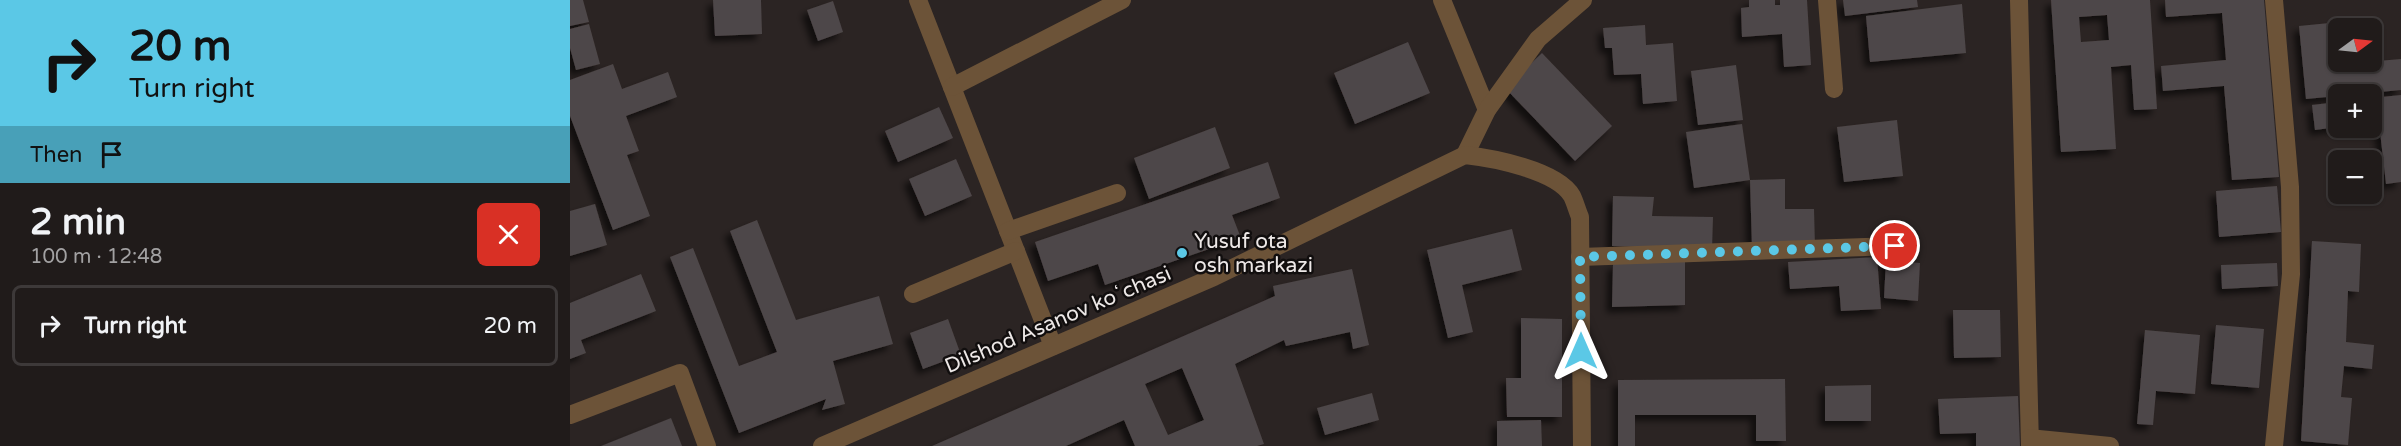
<!DOCTYPE html>
<html lang="en">
<head>
<meta charset="utf-8">
<style>
  body { margin:0; font-family:"Varela Round",sans-serif; background:#2d2827; color:#f1f3f6; height:100vh; display:flex; flex-direction:column; font-size:22px; white-space:nowrap }
  * { box-sizing:border-box; margin:0 }
  p { font-size:20px; color:#a2a1a2 }
  .icon { flex:none; width:33px; height:33px; fill:none; stroke:currentColor; stroke-width:2; stroke-linecap:round; stroke-linejoin:round }
  .map { position:relative; flex:1; overflow:hidden }
  .sheet { display:flex; flex-direction:column; background:#201b1a; width:570px }
  .sheet>* { flex:none }
  .banner { background:#5bc8e6; color:#111; overflow:hidden }
  .needle { width:39px; rotate:75deg }
  .fabs { position:absolute; left:1758px; top:18px; display:grid; gap:12px }
  .fabs a { display:grid; place-items:center; width:54px; height:54px; border-radius:9px; background:#201b1a; box-shadow:0 2px 4px #0004,0 0 0 2px #3d3939; font-size:30px }
  .pin { position:absolute; display:grid; place-items:center; width:51px; height:51px; color:#fff; margin:-26px; border:3px solid #fff; border-radius:50%; box-shadow:0 2px 6px #0007 }
  .me { position:absolute; width:66px; margin:-33px; rotate:0deg; stroke-linejoin:round; filter:drop-shadow(0 0 4px #0008) }
  .turn { display:flex; align-items:center; gap:21px; height:126px; padding:0 30px; font-size:27px }
  .turn .icon { width:78px; height:78px; stroke-width:2.5 }
  .turn b { display:block; font-size:42px; line-height:51px }
  .then { display:flex; align-items:center; height:57px; padding:0 30px; background:#0003; gap:12px; font-size:22px }
  .round { display:grid; place-items:center; flex:none; width:63px; height:63px; border-radius:9px; background:#2d2827 }
  .headline { display:flex; align-items:center; justify-content:space-between; height:102px; padding:0 30px }
  h1 { font-size:36px; font-weight:800; line-height:45px }
  ul { padding:0; list-style:none }
  li { display:flex; align-items:center; gap:18px; height:81px; margin:0 12px 9px; padding:0 18px; border:3px solid #3d3939; border-radius:9px }
  li div { flex:1 }
  li b { display:block; font-size:22px }
  li em { font-style:normal }
  main { display:flex; flex:1; min-height:0 }
  .map>svg:first-child { display:block }
  .building { fill:#4e4748; fill-rule:evenodd; filter:url(#shadow) }
  .lines { fill:none; stroke-linecap:round; stroke-linejoin:round }
  .minor { stroke:#6c5338; stroke-width:18 }
  .route { stroke:#5bc8e6; stroke-width:10; stroke-dasharray:0 18 }
  .poi-dot { fill:#5bc8e6; stroke:#110e0e; stroke-width:2 }
  .labels { text-anchor:middle; dominant-baseline:central; stroke-width:5; stroke-linejoin:round; paint-order:stroke }
  .poi-label { font-size:21px; fill:#ede8e7; stroke:#110e0e; text-anchor:start }
  .street-label { font-size:21px; fill:#ede8e7; stroke:#110e0e }
</style>
</head>
<body>
<main>
<section class="sheet">
<div class="banner">
<div class="turn"><svg class="icon" aria-label="right" viewBox="0 0 24 24"><path d="M7 20v-9h11M14 6l5 5-5 5"/></svg><div><b>20 m</b>Turn right</div></div>
<div class="then">Then<svg class="icon" aria-label="arrive" viewBox="0 0 24 24"><path d="M6 21V4h12l-3 4 3 4H6"/></svg></div>
</div>
<div class="headline"><div><h1>2 min</h1><p>100 m · 12:48</p></div><a class="round" style="background:#d93025;color:#fff"><svg class="icon" aria-label="close" viewBox="0 0 24 24"><path d="M6 6l12 12M18 6L6 18"/></svg></a></div>
<ul>
<li><svg class="icon" aria-label="right" viewBox="0 0 24 24"><path d="M7 20v-9h11M14 6l5 5-5 5"/></svg><div><b>Turn right</b></div><em>20 m</em></li>
</ul>
</section>
<div class="map">
<svg width="1831" height="446" viewBox="0 0 1831 446">
  <defs>
    <filter id="shadow"><feDropShadow dx="-5.5" dy="5.5" stdDeviation="3" flood-color="#0009"/></filter>
  </defs>
  <rect width="100%" height="100%" fill="#2b2423"/>
  <g class="building">
    <path d="M0 0H13L19 22 0 26Z"/>
    <path d="M143 0H191L192 34 145 36Z"/>
    <path d="M1179 0H1205V5H1210V0H1237L1241 65 1214 67 1212 34 1172 37 1171 8 1179 7Z"/>
    <path d="M1273 0H1347L1348 7 1275 16Z"/>
    <path d="M1481 0H1580L1587 109 1564 110 1561 65 1541 67 1546 149 1491 152ZM1537 15 1539 40 1511 42 1509 17Z"/>
    <path d="M1595 0H1694L1709 177 1662 180 1654 86 1593 91 1591 66 1656 60 1652 13 1596 17Z"/>
    <path d="M263 1 273 32 248 41 237 10Z"/>
    <path d="M1392 4 1396 53 1300 62 1296 16Z"/>
    <path d="M1780 21 1781 28H1768V62H1784V63L1831 59V90L1736 99 1729 26Z"/>
    <path d="M19 24 30 64 6 70 0 48V29Z"/>
    <path d="M1075 25 1076 45 1103 43 1107 101 1073 104 1071 74 1044 75 1042 48H1035L1033 28Z"/>
    <path d="M838 42 860 93 785 124 764 73Z"/>
    <path d="M972 53 1042 126 1005 161 935 88Z"/>
    <path d="M43 64 52 89 98 72 107 97 56 116 69 151 57 155 80 216 43 230 0 116V80Z"/>
    <path d="M1166 65 1173 120 1128 125 1121 71Z"/>
    <path d="M1831 95V182L1816 184 1809 123H1802V98Z"/>
    <path d="M1768 102V127L1745 130 1742 105Z"/>
    <path d="M369 107 383 138 328 162 315 131Z"/>
    <path d="M1327 120 1333 176 1274 182 1267 127Z"/>
    <path d="M1172 124 1180 180 1124 188 1116 132Z"/>
    <path d="M645 127 660 168 579 199 564 158Z"/>
    <path d="M386 159 402 196 355 216 339 179Z"/>
    <path d="M698 162 710 198 662 215 671 238 535 285 528 264 478 281 465 242Z"/>
    <path d="M1215 179V209H1244L1245 247 1182 248 1180 180Z"/>
    <path d="M1707 186 1711 232 1649 237 1646 191Z"/>
    <path d="M1043 196 1084 197 1082 216 1143 217 1142 250 1042 246Z"/>
    <path d="M25 204 37 245 0 256V211Z"/>
    <path d="M187 220 226 320 309 296 323 344 263 361 275 404 252 410 256 399 169 433 100 257 123 248 169 366 207 352 160 231Z"/>
    <path d="M942 229 952 270 892 285 903 332 878 338 857 250Z"/>
    <path d="M1742 241 1791 244 1789 292 1778 291 1776 342 1804 345 1802 369 1774 366 1771 397 1782 398 1778 445 1731 441Z"/>
    <path d="M1307 257 1311 309 1271 311 1269 286 1220 289 1218 262Z"/>
    <path d="M1115 259V305L1042 307 1043 264Z"/>
    <path d="M1316 260 1350 263 1348 301 1314 298Z"/>
    <path d="M1707 263 1708 286 1652 289 1651 265Z"/>
    <path d="M782 269 799 345 783 349 780 332 716 346 714 340 665 364 694 444 687 446H565L554 420 496 446H362L705 296 703 286ZM612 368 634 420 598 435 575 384Z"/>
    <path d="M71 274 86 311 11 340 16 353 0 359V303Z"/>
    <path d="M1383 310H1430L1431 357 1384 358Z"/>
    <path d="M951 318 992 319V417H937L936 378H951Z"/>
    <path d="M378 319 391 355 353 369 340 333Z"/>
    <path d="M1646 325 1694 329 1689 388 1641 384Z"/>
    <path d="M1575 330 1630 335 1625 394 1586 391 1583 425 1567 424Z"/>
    <path d="M1215 379 1216 441H1186V415H1065V446H1048V380Z"/>
    <path d="M1301 385V421H1255V386Z"/>
    <path d="M802 393 809 420 755 435 747 408Z"/>
    <path d="M1448 396 1450 446H1406V433L1370 434 1368 399Z"/>
    <path d="M101 418 112 446H31Z"/>
    <path d="M971 420 972 446H927V421Z"/>
  </g>
  <g class="lines">
    <g class="minor">
      <path d="M348 0 483 346"/>
      <path d="M872 0 917 110"/>
      <path d="M1257 0 1264 89"/>
      <path d="M1449 0 1460 446"/>
      <path d="M1704 0 1720 187 1721 274 1704 446"/>
      <path d="M382 87 552 0"/>
      <path d="M895 155 917 110 968 39 1013 0"/>
      <path d="M438 231 547 193"/>
      <path d="M1010 257 1325 246"/>
      <path d="M343 294 446 251"/>
      <path d="M0 415 110 373 137 446"/>
      <path d="M1460 438 1540 446"/>
      <path d="M252 446 644 277 895 155C922 158 987 170 1002 196 1005 202 1007 210 1010 217L1012 446"/>
    </g>
  </g>
  <g class="lines">
    <path class="route" d="M1011 351 1010 257 1325 246"/>
  </g>
  <circle class="poi-dot" cx="612" cy="253" r="6"/>
  <g class="labels">
    <g class="poi-label">
      <text x="624" y="241">Yusuf ota<tspan x="624" dy="24">osh markazi</tspan></text>
    </g>
    <g class="street-label">
      <text transform="translate(488 320) rotate(-23)">Dilshod Asanov koʻchasi</text>
    </g>
  </g>
</svg>
<div class="fabs">
<a><svg class="needle" viewBox="-14 -14 28 28"><path d="M0-13l5 13h-10z" fill="#e53935"/><path d="M0 13l5-13h-10z" fill="#a2a1a2"/></svg></a>
<a>+</a>
<a>−</a>
</div>
<div class="pin" style="left:1325px;top:246px;background:#d93025"><svg class="icon" aria-label="arrive" viewBox="0 0 24 24"><path d="M6 21V4h12l-3 4 3 4H6"/></svg></div>
<svg class="me" style="left:1011px;top:351px" viewBox="-20 -20 40 40"><path d="M0-17L14 15 0 8-14 15z" fill="#5bc8e6" stroke="#fff" stroke-width="4"/></svg>
</div>
</main>
</body>
</html>
